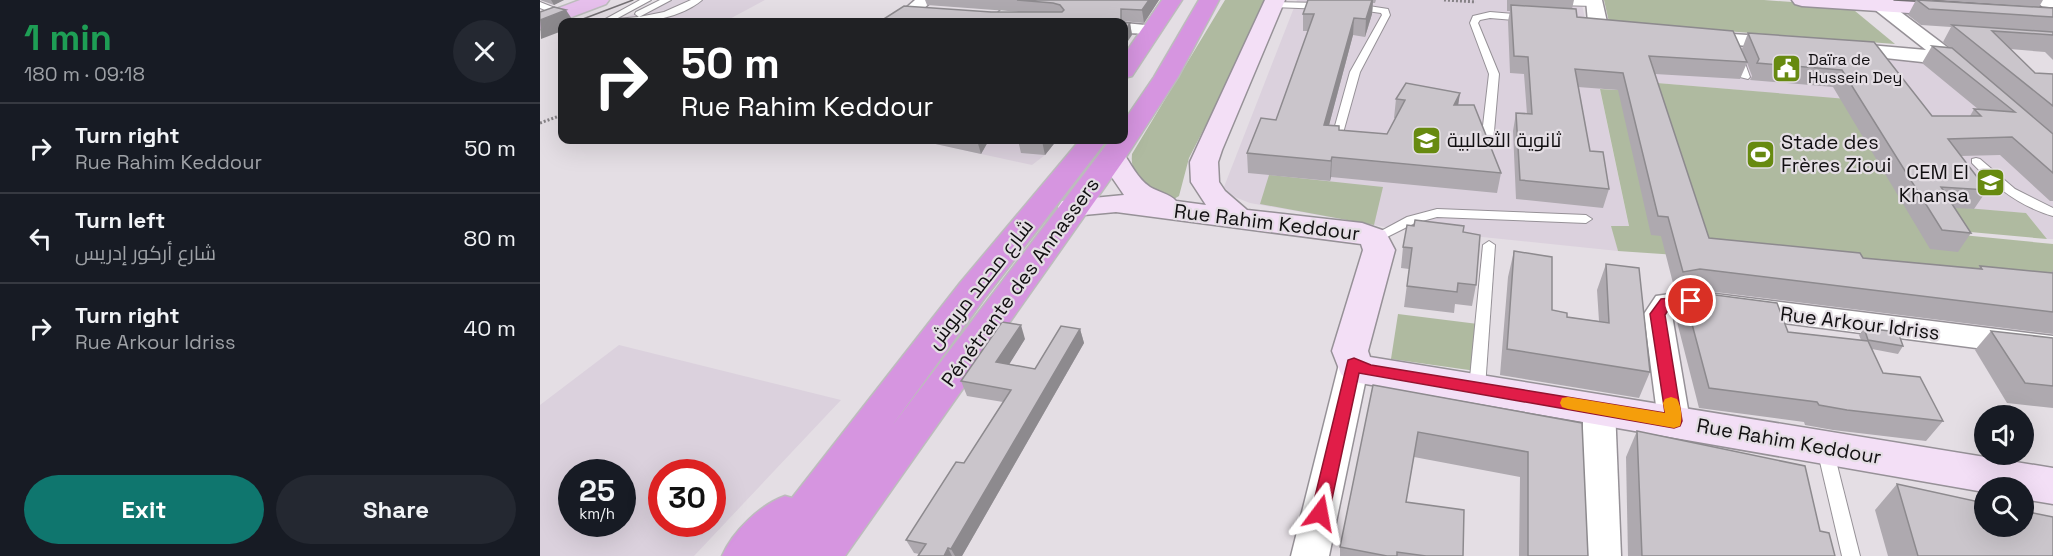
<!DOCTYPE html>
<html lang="en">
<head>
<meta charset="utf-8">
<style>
  body { margin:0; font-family:"Space Grotesk",Cairo,sans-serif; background:#242831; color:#f1f3f6; height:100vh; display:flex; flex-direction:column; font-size:22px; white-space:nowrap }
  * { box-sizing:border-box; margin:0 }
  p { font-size:20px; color:#9ea1a6 }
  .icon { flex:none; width:33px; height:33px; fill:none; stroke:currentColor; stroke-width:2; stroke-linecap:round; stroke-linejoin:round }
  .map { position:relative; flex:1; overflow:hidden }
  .sheet { display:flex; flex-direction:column; background:#171b24; width:540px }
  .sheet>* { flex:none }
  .guide { position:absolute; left:18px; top:18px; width:570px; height:126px; border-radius:12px; box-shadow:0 6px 24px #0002; background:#202124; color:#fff; overflow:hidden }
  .fabs { position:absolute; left:1434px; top:405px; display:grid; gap:12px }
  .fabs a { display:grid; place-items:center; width:60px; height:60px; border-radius:50%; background:#171b24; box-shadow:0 6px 24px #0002; font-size:30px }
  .speed { position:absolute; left:18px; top:459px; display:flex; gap:12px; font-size:30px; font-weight:700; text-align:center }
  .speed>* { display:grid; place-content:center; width:78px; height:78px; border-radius:50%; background:#171b24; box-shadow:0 6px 24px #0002; line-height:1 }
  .speed small { font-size:15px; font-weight:400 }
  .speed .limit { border:9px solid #d22; background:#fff; color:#111 }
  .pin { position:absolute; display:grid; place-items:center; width:51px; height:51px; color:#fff; margin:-26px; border:3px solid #fff; border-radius:50%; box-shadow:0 2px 6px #0007 }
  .me { position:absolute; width:66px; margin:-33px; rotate:13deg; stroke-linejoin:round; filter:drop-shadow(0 0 4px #0008) }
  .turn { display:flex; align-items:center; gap:21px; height:126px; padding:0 24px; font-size:27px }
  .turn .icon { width:78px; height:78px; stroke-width:2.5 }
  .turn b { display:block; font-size:42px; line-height:51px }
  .round { display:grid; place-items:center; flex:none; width:63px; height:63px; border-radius:32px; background:#242831 }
  .overview { display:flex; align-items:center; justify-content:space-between; height:102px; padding:0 24px }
  h1 { font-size:36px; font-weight:600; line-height:45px; color:#1e9e55 }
  .action { display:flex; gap:12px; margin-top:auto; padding:12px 24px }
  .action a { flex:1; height:69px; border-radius:36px; background:#0f766e; color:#fff; font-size:24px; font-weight:600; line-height:69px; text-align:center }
  .action a+a { background:#242831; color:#f1f3f6 }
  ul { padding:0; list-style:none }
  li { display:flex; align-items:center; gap:18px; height:90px; padding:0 24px; border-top:2px solid #363941 }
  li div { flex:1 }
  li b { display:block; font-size:22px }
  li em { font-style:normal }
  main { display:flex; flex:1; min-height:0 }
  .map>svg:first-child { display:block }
  .built { fill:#dbd1dd; fill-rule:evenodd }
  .green { fill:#afbaa0 }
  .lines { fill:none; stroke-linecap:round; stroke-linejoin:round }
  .lane-casing { stroke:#969197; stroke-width:2 }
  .street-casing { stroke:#969197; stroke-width:3 }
  .secondary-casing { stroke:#969197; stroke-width:3 }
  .primary-casing { stroke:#bcbcbc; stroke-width:3 }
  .highway-casing { stroke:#bcbcbc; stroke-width:3 }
  .path { stroke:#868286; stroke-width:3; stroke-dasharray:2 2; stroke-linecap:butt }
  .lane { fill:#fff; fill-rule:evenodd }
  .street { fill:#fff; fill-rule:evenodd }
  .secondary { fill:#f3dff6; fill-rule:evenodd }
  .primary { fill:#e6bfec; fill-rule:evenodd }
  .highway { fill:#d695e0; fill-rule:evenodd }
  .tram { stroke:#747074; stroke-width:1.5 }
  .wall { fill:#aea9af }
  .shaded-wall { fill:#8d8a8e }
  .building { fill:#cac5cb; stroke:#8d8a8e; stroke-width:1.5 }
  .route { fill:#e11d48; stroke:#92132f; stroke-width:1.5 }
  .slow { fill:#f59e0b }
  .labels { text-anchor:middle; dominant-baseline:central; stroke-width:4.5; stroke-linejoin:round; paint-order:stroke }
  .far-poi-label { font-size:16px; fill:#110f11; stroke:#e4dee4; text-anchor:start }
  .poi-label { font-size:20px; fill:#110f11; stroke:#e4dee4; text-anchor:start }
  .street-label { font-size:20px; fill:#110f11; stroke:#e4dee4 }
</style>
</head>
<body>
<main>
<section class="sheet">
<div class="overview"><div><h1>1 min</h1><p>180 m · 09:18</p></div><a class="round"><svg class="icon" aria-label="close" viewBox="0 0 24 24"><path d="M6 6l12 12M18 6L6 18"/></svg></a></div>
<ul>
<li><svg class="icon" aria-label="right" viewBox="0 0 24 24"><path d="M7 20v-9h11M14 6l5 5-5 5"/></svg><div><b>Turn right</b><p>Rue Rahim Keddour</p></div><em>50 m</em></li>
<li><svg class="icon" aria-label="left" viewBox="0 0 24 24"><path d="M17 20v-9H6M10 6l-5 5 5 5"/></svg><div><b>Turn left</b><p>شارع أركور إدريس</p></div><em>80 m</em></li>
<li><svg class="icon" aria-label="right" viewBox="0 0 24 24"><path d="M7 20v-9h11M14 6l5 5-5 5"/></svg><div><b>Turn right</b><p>Rue Arkour Idriss</p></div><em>40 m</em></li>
</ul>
<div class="action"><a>Exit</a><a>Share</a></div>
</section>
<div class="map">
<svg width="1513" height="556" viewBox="0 0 1513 556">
  <rect width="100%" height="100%" fill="#e4dee4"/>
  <g class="built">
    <path d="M128 0H225L184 22H74Z"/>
    <path d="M757 0H1041L1089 227 1072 226 1078 251 845 227 710 203 682 192Z"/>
    <path d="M1185 47 1404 64 1513 160V239H1507L1486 213 1402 207 1223 92 1093 81Z"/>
    <path d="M395 140H517L505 155 492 165 391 143Z"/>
    <path d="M79 345 301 400 154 556H0V405ZM32 472H82V524H32ZM122 472H172V524H122Z"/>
  </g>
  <g class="green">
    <path d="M685 0H730L649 158 639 196 634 199C612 195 589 178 592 154Z"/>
    <path d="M1064 0H1224L1309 6 1355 44 1069 22Z"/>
    <path d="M1093 81 1331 101 1402 206 1486 213 1507 239 1419 231 1422 235 1513 244V283L1446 276 1078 251 1071 226H1089L1060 89 1096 91Z"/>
    <path d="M729 175 843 187 834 225 720 204Z"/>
    <path d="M858 314 938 324 936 371 851 359Z"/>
  </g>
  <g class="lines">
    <defs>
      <g id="lane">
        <path d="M100 0H111L76 19 99 17 95 14 96 12 120 0H131L99 17 124 12 151 0H162C136 22 89 25 60 22Z"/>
        <path d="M1014 0H1054L1058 3 1054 6 1016 5 1012 2Z"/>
        <path d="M0 2 25 12 26 14 22 17 0 8Z"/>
        <path d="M730 2 784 3 788 6 784 9 733 7 729 4Z"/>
        <path d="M816 4 848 9 850 15 820 72 803 133 798 136 793 133 810 72 842 15 841 13 813 9 812 7Z"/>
        <path d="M950 12 986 15 990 18 986 21 950 18 940 20 938 23 959 74 953 143 947 146 941 143 949 74 930 23 933 16Z"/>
        <path d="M1197 52 1202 55 1210 77 1208 79 1200 77 1192 55Z"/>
        <path d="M1436 158 1440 159 1475 189 1513 208V216C1481 207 1455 187 1432 163V159Z"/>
        <path d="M897 209 1046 215 1052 219 1046 223 897 217 875 223 839 241 834 242 828 238 867 217Z"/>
        <path d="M949 241 955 245 945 388 942 392 937 394 932 392 929 388 943 245Z"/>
        <path d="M1285 442 1291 444 1293 449 1320 556H1302L1277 449 1279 444Z"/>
      </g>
      <g id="street">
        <path d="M375 0H393L369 22H350Z"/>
        <path d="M471 0H489L468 22H449Z"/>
        <path d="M1046 0H1062L1067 22 1094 27 1097 31 1094 35 1088 36 1055 31 1048 22Z"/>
        <path d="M1341 0 1346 1 1415 53 1420 59 1417 63 1410 65 1299 53 1297 49 1299 45 1306 43 1386 50 1334 9 1331 5 1334 1Z"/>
        <path d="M1495 0H1513V12L1507 11Z"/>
        <path d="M584 23 616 26 619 30 616 34 584 33Z"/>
        <path d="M1159 32 1241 37 1248 39 1250 43 1248 47 1241 49 1153 41 1150 37 1153 33Z"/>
        <path d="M1151 291 1513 336V358L1151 311 1134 312 1132 315 1150 421 1145 430 1134 434 1123 430 1118 421 1104 314 1116 296Z"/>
        <path d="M814 353 825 356 829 364 789 556H751L799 364 803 356Z"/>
        <path d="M1059 396 1070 399 1075 408 1081 556H1043V408L1048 399Z"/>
      </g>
      <g id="secondary">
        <path d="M725 0H745L682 150 678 162 679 182 685 191 707 210 822 223 845 231 855 250 828 351 830 357 1513 468V504L1484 499V488H1444V492L820 383 807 379 801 374 792 351 823 250 821 244 576 212 533 216 522 213 518 207 522 201 584 195 558 157 562 151 572 149 582 151C591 164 597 178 610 187 618 192 630 194 636 201L666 205 651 182 650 162Z"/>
        <path d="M1252 0H1358L1415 4 1422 6 1426 10 1422 14 1415 16 1262 6 1255 4Z"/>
      </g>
      <path id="primary" d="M40 0H69L66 4 0 29V15Z"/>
      <g id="highway">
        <path d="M622 0H642L592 76 584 78V55Z"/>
        <path d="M659 0H679L638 77 586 157 305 556H182C193 531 220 505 245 496L252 498 420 283 540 140H567L444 299 352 426 570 140H584V121L614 77Z"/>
      </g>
    </defs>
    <use href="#lane" class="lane-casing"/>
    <use href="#street" class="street-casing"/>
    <use href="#secondary" class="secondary-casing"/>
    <use href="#primary" class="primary-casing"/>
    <use href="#highway" class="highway-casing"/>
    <g class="path">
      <path d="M904 0 936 2"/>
      <path d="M0 123 22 115"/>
    </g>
    <use href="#lane" class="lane"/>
    <use href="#street" class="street"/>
    <use href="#secondary" class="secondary"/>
    <use href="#primary" class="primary"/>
    <use href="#highway" class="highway"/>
    <g class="tram">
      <path d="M1354 0 1390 2"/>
      <path d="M1392 0 1513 8"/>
      <path d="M35 22 93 0"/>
    </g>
  </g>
  <g class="wall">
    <path d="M0 0H24L14 5Z"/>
    <path d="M385 0H619L604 23 582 21V22L590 23 592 35 480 12 387 5Z"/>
    <path d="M768 0H836L835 3H833L832 14 825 37 813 35 789 125 799 126V130L847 134 856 118H854L856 99 920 93 918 105 961 173 957 193 791 177 790 181 708 173 707 153 736 120 768 31H763V14Z"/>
    <path d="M967 0H1034L1032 9 1037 17 1205 58 1202 49 1208 33 1334 42 1392 116H1430L1434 109H1438L1382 63 1392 46 1409 47 1403 42 1411 27 1381 25 1368 15 1376 0 1513 8V60L1505 52 1470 49 1495 73 1513 74V201H1510L1460 155 1421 156 1447 190 1434 209 1415 208 1431 233 1418 252 1390 249 1293 87 1210 80 1212 76 1207 63 1200 79 1115 74 1169 238 1323 258 1438 269 1440 266 1511 273 1513 270V334L1151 289 1135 291 1121 236 1111 235 1078 90 1038 87 1050 151 1069 189 1063 208 976 199 973 131 976 113 987 114 984 74 970 73 968 21 970 11H967Z"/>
    <path d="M1395 0H1503L1499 7Z"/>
    <path d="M390 140H449L441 154 391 143Z"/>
    <path d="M478 140H517L505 155 481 153Z"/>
    <path d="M923 232 936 285 932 306 915 304 914 313 864 307 869 269 861 268 863 247Z"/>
    <path d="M974 251 1012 310 1027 317 1059 321 1057 290 1066 264 1110 372 1099 398 960 375 968 277Z"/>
    <path d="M1144 294 1248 332 1321 340 1319 335 1324 328 1363 346 1358 354 1332 349 1343 373 1403 421 1386 441 1293 430 1265 425 1264 422 1159 408 1135 314Z"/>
    <path d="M540 329 544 343 422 556H378L379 554 374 553 366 540 424 463 463 402 427 396 421 381 485 339 469 364 495 369Z"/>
    <path d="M1451 331 1513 338V408L1467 403 1435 350Z"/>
    <path d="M833 385 1042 423 1048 556H979L980 477 874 457 866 502 923 556H800V547Z"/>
    <path d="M1097 431 1280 531 1295 556H1088L1086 457Z"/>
    <path d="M1357 484 1513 556H1348L1335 510Z"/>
  </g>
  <g class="shaded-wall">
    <path d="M11 0H24L14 5Z"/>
    <path d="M609 0H619L604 23 602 10Z"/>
    <path d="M832 0H833L832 14 825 37 826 19Z"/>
    <path d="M26 10 34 22H22V31L1 39 0 20Z"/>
    <path d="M814 18 813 35 784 144V125Z"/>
    <path d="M590 23 592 35 584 47V32Z"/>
    <path d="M920 93 917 112 914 105Z"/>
    <path d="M437 140H449L441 154Z"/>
    <path d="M503 140H517L505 155 502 141Z"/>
    <path d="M792 157 791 177 790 181 791 161Z"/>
    <path d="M481 325 485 339 462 376 456 362Z"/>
    <path d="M540 329 544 343 422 556H415L411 549Z"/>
    <path d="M408 548 412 556H404Z"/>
  </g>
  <g class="building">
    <path d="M477 0H609L602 10 581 9V22L590 23 584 32V22H339L364 6 451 12H522L524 10 520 5 513 3Z"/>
    <path d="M768 0H832L826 19 814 18 784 125 799 126V130L847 134 865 100 856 99 866 83 920 93 914 105H934L961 173 792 157 791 161 707 153 721 118 736 120 774 14H763Z"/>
    <path d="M1377 0 1513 8V17L1389 9Z"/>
    <path d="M971 5 1036 9 1037 17 1193 31 1207 62 1109 56 1169 238 1320 253 1323 258 1442 269 1440 266 1513 273V312L1160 269 1143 272 1128 217 1118 216 1083 73 1035 69 1050 151 1063 152 1069 189 980 180 976 113 992 114 988 57 974 56Z"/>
    <path d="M14 7 26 10 0 20V12Z"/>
    <path d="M1412 25 1513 32V35L1452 31 1495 73 1513 74V106Z"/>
    <path d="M1208 33 1334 42 1392 116H1441L1434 109 1475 112 1392 46 1412 48 1513 134V173L1472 137 1408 139 1447 190 1401 187 1431 233 1402 230 1302 70 1217 63 1219 59Z"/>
    <path d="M481 140H503L502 141Z"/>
    <path d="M875 220 924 226 923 232 940 235 936 285 918 283 917 292 867 286 872 248 863 247 867 225 874 226Z"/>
    <path d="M974 251 1012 257V310L1027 313V317L1069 323 1066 264 1099 268 1110 372 967 349Z"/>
    <path d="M1160 293 1237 303 1248 332 1328 341 1343 373 1380 377 1403 421 1307 410 1279 405 1277 402 1169 388 1144 294Z"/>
    <path d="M462 322 481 325 456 362 495 369 521 326 540 329 411 549 408 548 404 556H378L386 544 366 540 416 462 424 463 471 390 421 381Z"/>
    <path d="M1324 328 1358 332 1363 346 1328 340Z"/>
    <path d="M1451 331 1513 338V386L1485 383Z"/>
    <path d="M833 385 1042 423 1048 556H988V452L878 432 866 502 924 510 923 556H886L857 552V556H847L800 547Z"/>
    <path d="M1097 431 1265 466 1280 531 1289 533 1295 556H1102Z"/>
    <path d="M1357 484 1444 503V526H1484V511L1513 517V556H1378Z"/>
  </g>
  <path class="route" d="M1151 296 1158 301 1156 305 1130 307 1125 315 1142 421 1140 426 1134 428 819 373 789 513 786 519 780 521 773 519 771 513 808 360 814 358 831 365 1125 413 1110 314 1121 299Z"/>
  <path class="slow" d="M1028 397 1125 413 1123 403 1125 399 1131 397 1137 399C1141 406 1143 418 1140 426L1134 428 1028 409 1022 407 1020 403 1022 398Z"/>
  <defs>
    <symbol id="civic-square" viewBox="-11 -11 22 22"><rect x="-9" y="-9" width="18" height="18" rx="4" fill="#678a10" stroke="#e4dee4"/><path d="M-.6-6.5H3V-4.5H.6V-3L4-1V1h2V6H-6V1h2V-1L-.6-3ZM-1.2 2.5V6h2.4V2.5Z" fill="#fff"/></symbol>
    <symbol id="school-square" viewBox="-11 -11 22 22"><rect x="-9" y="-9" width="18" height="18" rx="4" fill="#678a10" stroke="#e4dee4"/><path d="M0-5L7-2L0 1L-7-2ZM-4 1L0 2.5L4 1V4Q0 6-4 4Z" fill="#fff"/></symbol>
    <symbol id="stadium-square" viewBox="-11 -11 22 22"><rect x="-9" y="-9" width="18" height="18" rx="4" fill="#678a10" stroke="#e4dee4"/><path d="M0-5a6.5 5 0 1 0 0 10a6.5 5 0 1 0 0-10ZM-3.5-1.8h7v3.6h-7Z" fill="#fff"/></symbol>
  </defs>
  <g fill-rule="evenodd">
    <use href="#civic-square" x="1230" y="52" width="33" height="33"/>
    <use href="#school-square" x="870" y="124" width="33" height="33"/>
    <use href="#stadium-square" x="1204" y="138" width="33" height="33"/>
    <use href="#school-square" x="1434" y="166" width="33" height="33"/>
  </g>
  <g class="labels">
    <g class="far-poi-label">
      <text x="1268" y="59">Daïra de<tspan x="1268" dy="18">Hussein Dey</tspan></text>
    </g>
    <g class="poi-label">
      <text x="907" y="140">ثانوية الثعالبية</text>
      <text x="1241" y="142">Stade des<tspan x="1241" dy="23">Frères Zioui</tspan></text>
      <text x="1429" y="172" text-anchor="end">CEM El<tspan x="1429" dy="23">Khansa</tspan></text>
    </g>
    <g class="street-label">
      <text transform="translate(727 222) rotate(7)">Rue Rahim Keddour</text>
      <text transform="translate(480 282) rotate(-54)">Pénétrante des Annassers</text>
      <text transform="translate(440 284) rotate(-52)">شارع محمد مربوش</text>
      <text transform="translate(1320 323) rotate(7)">Rue Arkour Idriss</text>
      <text transform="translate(1249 441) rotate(10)">Rue Rahim Keddour</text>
    </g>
  </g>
</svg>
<div class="fabs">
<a><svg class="icon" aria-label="sound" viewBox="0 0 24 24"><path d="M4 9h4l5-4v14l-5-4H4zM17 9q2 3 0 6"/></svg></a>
<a><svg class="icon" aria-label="search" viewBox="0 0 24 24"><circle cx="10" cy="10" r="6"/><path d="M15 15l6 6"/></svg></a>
</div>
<div class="speed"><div>25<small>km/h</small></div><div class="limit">30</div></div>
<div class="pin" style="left:1151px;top:301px;background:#d93025"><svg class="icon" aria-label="arrive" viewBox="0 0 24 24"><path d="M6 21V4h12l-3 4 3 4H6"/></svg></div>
<svg class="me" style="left:780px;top:513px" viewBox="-20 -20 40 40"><path d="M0-17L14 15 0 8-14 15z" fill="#e11d48" stroke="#fff" stroke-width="4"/></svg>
<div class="guide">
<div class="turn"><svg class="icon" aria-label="right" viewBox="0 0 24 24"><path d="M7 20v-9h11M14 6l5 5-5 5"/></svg><div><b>50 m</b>Rue Rahim Keddour</div></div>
</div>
</div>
</main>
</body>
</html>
